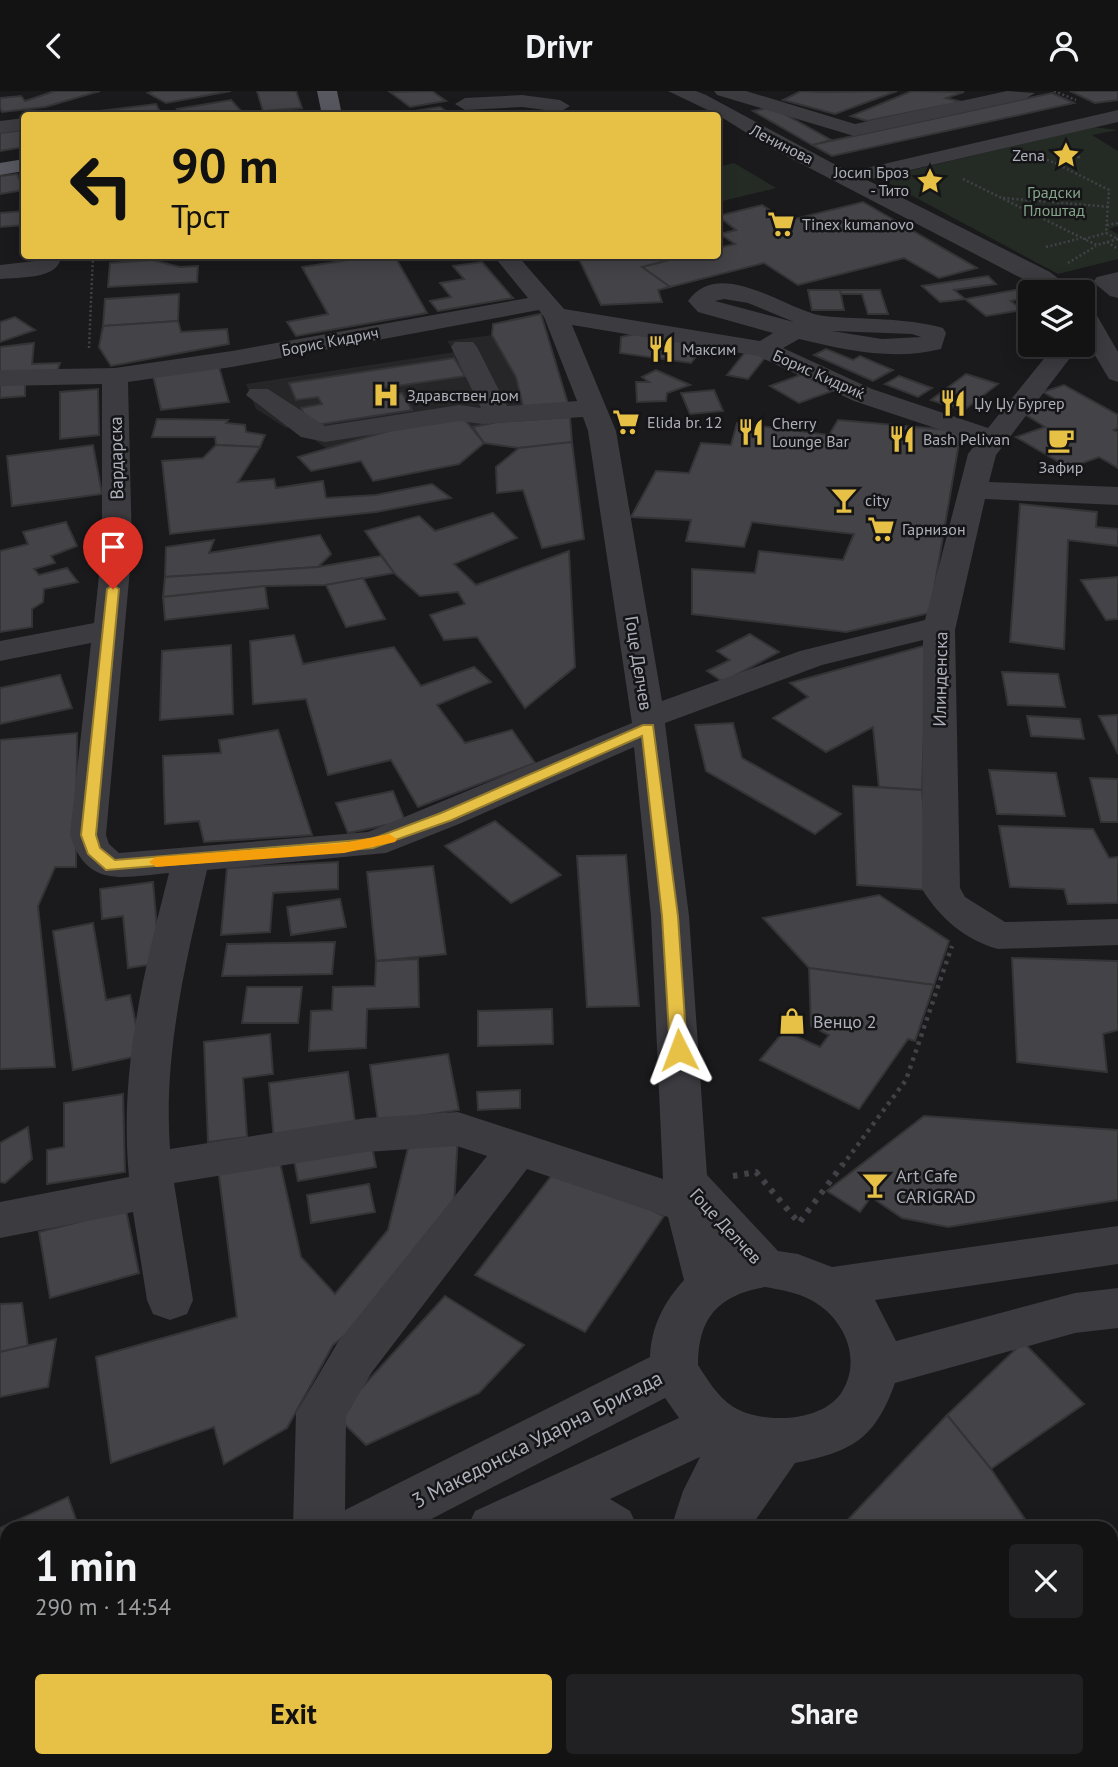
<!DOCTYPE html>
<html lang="en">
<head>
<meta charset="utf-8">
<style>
  body { margin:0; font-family:"PT Sans",sans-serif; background:#212022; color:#f1f3f6; height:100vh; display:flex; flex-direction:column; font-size:26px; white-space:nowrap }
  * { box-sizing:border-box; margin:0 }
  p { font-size:23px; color:#9d9ea0 }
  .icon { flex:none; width:38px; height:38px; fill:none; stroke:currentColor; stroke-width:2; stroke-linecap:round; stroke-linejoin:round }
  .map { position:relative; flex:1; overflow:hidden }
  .panel { position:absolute; left:0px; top:1430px; width:1118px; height:247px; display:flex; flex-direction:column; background:#141314; border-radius:21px 21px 0 0; box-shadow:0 4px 18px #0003,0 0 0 2px #333234 }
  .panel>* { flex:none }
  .hud { position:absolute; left:21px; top:21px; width:700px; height:147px; border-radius:7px; box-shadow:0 4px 18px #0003,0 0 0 2px #333234; background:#e7c146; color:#111; overflow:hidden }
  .tools { position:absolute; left:1018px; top:189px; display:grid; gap:14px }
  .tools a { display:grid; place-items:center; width:77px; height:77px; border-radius:7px; background:#141314; box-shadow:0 4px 18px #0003,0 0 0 2px #333234; font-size:35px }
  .pin { position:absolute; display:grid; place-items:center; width:60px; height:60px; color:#fff; margin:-72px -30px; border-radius:50% 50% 50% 0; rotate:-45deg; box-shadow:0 0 7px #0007 }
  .pin .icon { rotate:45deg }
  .me { position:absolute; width:77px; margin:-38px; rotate:357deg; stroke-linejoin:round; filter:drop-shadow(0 0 5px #0008) }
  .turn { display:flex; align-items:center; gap:24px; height:147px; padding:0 35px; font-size:32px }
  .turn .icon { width:91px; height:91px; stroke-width:2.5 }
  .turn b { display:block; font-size:49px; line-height:60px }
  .round { display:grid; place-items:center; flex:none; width:74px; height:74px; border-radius:7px; background:#212022 }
  .summary { display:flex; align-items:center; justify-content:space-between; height:119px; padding:0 35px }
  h1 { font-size:42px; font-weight:600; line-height:52px }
  .button { display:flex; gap:14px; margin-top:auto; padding:14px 35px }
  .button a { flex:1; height:80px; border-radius:7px; background:#e7c146; color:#111; font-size:28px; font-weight:600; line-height:80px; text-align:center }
  .button a+a { background:#212022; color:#f1f3f6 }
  header { display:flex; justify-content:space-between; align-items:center; height:91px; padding:0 35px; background:#141314; font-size:32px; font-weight:600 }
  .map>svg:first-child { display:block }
  .built { fill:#262528 }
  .green { fill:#242b25 }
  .building { fill:#444448; stroke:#343437; stroke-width:2 }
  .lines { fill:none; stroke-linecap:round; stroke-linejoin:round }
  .path-far2 { stroke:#414247; stroke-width:2.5; stroke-dasharray:2 2.5; stroke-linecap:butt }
  .path-far1 { stroke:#414247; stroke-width:4.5; stroke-dasharray:3.5 5; stroke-linecap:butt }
  .path { stroke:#414247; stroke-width:6; stroke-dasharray:4.5 7; stroke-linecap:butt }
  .minor { fill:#3b3b40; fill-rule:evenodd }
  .major { fill:#57585f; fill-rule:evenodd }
  .route { fill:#e7c146; stroke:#967d2e; stroke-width:2 }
  .slow { fill:#f59e0b }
  .labels { text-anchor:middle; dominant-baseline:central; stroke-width:5; stroke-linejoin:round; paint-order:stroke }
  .far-street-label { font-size:16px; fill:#adafba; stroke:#151416 }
  .far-poi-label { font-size:16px; fill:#adafba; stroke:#151416; text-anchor:start }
  .far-park-label { font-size:16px; fill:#85a48a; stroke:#151416 }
  .street-label { font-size:18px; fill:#adafba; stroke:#151416 }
  .poi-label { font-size:18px; fill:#adafba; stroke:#151416; text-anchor:start }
  .near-street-label { font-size:21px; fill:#adafba; stroke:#151416 }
</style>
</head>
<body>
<header><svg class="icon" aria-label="back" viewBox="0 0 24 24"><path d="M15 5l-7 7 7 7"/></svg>Drivr<svg class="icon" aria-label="person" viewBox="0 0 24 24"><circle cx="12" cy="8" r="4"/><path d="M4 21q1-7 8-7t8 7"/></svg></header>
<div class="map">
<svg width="1118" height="1676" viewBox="0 0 1118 1676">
  <rect width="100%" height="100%" fill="#1a191b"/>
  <path class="built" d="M492 244 516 286 524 318 497 331 473 336 461 325 329 359 294 335 286 337 256 318 246 293 455 261 447 250Z"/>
  <g class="green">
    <path d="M1093 36 1118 39 1092 44 1118 60V135L1109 138 1118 143V168L1058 183 879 87Z"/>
    <path d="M734 72 776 97 718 111V76Z"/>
  </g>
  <g class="building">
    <path d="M55 0H100L45 16 2 21 0 17V7L21 5 25 10Z"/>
    <path d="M154 0H231L166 12 148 2Z"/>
    <path d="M257 0H296L302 17 263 20Z"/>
    <path d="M432 0 446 10 410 16 390 1Z"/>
    <path d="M801 0 821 1 897 0 835 23 783 9Z"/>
    <path d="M912 0 964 1 946 7 962 11 867 30 851 25Z"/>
    <path d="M1070 0H1118V9L1095 12Z"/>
    <path d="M1052 2 1074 12 832 65 812 54Z"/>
    <path d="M231 9 243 22 183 24 177 18Z"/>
    <path d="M156 13 161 23 83 22Z"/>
    <path d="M440 16 452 24H404L401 22Z"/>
    <path d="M772 16 831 49 812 54 753 20Z"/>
    <path d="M24 39V56L0 60V42Z"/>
    <path d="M17 83 24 99 0 103V85Z"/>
    <path d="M863 111 977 177 939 187 904 167 798 194 764 172 670 196 642 176 689 164H718V157L735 153 720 143 736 139 718 125 762 114 787 130Z"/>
    <path d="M24 120V134L0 136V122Z"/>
    <path d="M382 164H394L427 222 296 245 287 231 328 223 302 176Z"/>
    <path d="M577 164H655L661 171 642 176 670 196 658 199 662 211 601 214Z"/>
    <path d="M152 169 180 176 198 175 197 191 108 196 110 172Z"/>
    <path d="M482 171 513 207 438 220 430 210 451 206 440 192 464 188 453 175Z"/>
    <path d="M988 185 996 193 954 199 965 208 940 211 922 195Z"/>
    <path d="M1027 197 1032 201 1031 206 1011 210 1022 219 986 225 965 208Z"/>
    <path d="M808 199H840L844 219H812Z"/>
    <path d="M840 199H880L888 223H868L862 203H841Z"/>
    <path d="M179 203 178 230 103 235 105 208Z"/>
    <path d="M541 223 569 316 524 319 516 286 492 244 493 233Z"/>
    <path d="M15 226 35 239 0 251V231Z"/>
    <path d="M178 230 181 241 227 238 229 253 111 275 99 256 103 235Z"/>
    <path d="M634 243 705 254 691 272 620 262 621 246Z"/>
    <path d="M34 252 32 273 60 272 56 283 0 285V256Z"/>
    <path d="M826 258 853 269 860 265 893 279 873 290 814 264Z"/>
    <path d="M746 260 767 264 748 288 727 284Z"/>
    <path d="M454 267 465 285 383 297 388 305 402 302 412 319 310 335 301 317 322 313 318 306 296 309 289 292Z"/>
    <path d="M219 276 229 311 161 319 153 284Z"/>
    <path d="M656 279 690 294 667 302 666 310 637 311 636 291H649L642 286Z"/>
    <path d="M803 283 832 300 799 312 770 295Z"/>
    <path d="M966 283 998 293 963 320 931 309Z"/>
    <path d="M899 285 932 297 918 306 885 293Z"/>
    <path d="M0 290H25V305L0 307Z"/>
    <path d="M1064 294 1118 324V337L1114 339 1118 341V377L1099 366 1069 377 1016 346 1045 336 1023 322 1059 310 1043 301Z"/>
    <path d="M98 298 99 344 60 348V301Z"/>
    <path d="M714 299 723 320 690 323 681 302Z"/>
    <path d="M462 325 484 352 459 373 373 390 361 370 311 380 298 366 388 340Z"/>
    <path d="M570 326 572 351 519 357 484 352 473 336 497 331Z"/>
    <path d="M157 328 228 329 226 332 245 334 246 341 265 344 260 356 216 354 215 346H152Z"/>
    <path d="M838 329 961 340 930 522 846 541 692 523V478L755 482 759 460 843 469 854 443 752 431 744 456 686 450 691 429 631 426 656 380 689 382 701 352 731 354 737 332 829 344Z"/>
    <path d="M572 351 584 448 542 457 523 399 497 402 496 376 519 357Z"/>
    <path d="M93 354 102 403 12 415 7 365Z"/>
    <path d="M216 354 260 356 238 391 274 388 276 397 323 390 326 407 376 404 432 393 451 407 376 421 170 443 162 370 203 367Z"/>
    <path d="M1020 413 1097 421 1096 436 1118 438V455L1068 449 1064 558 1010 551Z"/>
    <path d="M493 422 517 447 454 473 476 494 569 460 575 576 525 617 477 546 444 549 430 524 465 513 458 501 420 505 394 482 365 440 419 425 435 440Z"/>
    <path d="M66 431 77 455 51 465 55 472 34 478 39 484 67 477 78 491 44 498 43 511 32 518V536L0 541V460L28 453 23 441Z"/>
    <path d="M320 444 331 463 318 476 165 486 166 456 214 449 209 462Z"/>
    <path d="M381 465 394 482 326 494 265 495 163 506 165 486 318 476Z"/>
    <path d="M1118 486V528L1106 529 1081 489Z"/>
    <path d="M363 487 385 528 346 536 326 494Z"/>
    <path d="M265 495 268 517 165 529 163 506Z"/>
    <path d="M750 543 779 561 723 591 707 580 730 569 717 560Z"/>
    <path d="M294 544 303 573 394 556 421 595 474 576 491 591 437 614 465 652 512 639 535 672 418 716 391 669 328 684 306 608 253 613 250 550Z"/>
    <path d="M231 554 233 623 160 629 162 560Z"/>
    <path d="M927 554 922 699 879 696 873 636 826 661 773 627 808 606 790 592Z"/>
    <path d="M1002 581 1058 583 1065 616 1008 614Z"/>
    <path d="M60 584 72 617 0 633V597Z"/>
    <path d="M1118 624V663L1099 625Z"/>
    <path d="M1027 625 1080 628 1084 648 1031 645Z"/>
    <path d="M733 632 742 667 841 723 815 743 706 680 695 634Z"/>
    <path d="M278 639 312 744 204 751 199 730 165 733 163 665 221 662 219 649Z"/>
    <path d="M77 642 76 776H55L38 815 55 976 0 978V649Z"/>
    <path d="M989 679 1056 682 1065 725 997 723Z"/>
    <path d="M1090 687 1118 688V731H1101Z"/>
    <path d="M853 695 922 699 930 799 857 794Z"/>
    <path d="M393 700 405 730 348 742 336 712Z"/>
    <path d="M495 730 561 784 511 812 445 755Z"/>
    <path d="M999 735 1093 738 1109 767 1118 766V812L1068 813 1064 798 1010 796Z"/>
    <path d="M626 764 639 915 587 916 577 765Z"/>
    <path d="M338 771V798L273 802 270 841 221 844 227 777Z"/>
    <path d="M433 775 446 863 376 870 367 781Z"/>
    <path d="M153 791 160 872 128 877 123 825 102 828 100 798Z"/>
    <path d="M879 804 949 850 934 894 809 877 763 827Z"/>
    <path d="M340 808 346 836 291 844 287 816Z"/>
    <path d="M93 832 106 909 130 904 142 964 73 979 53 840Z"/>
    <path d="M335 851 332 883 222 885 227 853Z"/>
    <path d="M1012 867 1118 870V939L1103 943 1107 981 1017 971Z"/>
    <path d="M418 868 419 916 367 918 366 957 309 960 311 920 332 919 333 896 375 895 376 870Z"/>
    <path d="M809 877 934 894 915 950 908 948 859 1018 760 969 784 940 820 956 829 944 811 935Z"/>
    <path d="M247 896H302L298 932H242Z"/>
    <path d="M552 918 553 953 478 955V920Z"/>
    <path d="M270 943 273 983 243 987 247 1046 208 1051 204 951Z"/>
    <path d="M448 963 459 1019 378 1031 370 974Z"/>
    <path d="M348 981 356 1038 274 1050 269 992Z"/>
    <path d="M520 999V1017L478 1019 477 1001Z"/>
    <path d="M123 1003 125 1081 47 1093V1059L64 1056V1012Z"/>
    <path d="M924 1025 1118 1039V1109L948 1136 902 1127 871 1106 860 1121 827 1100Z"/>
    <path d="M28 1036 32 1068 5 1092 0 1091V1052Z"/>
    <path d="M458 1045 454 1113 380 1217 333 1254 287 1337 224 1373 214 1336 111 1372 96 1266 237 1226 218 1077 278 1063 301 1166 335 1203 388 1139 408 1057Z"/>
    <path d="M371 1050 376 1076 298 1090 293 1064Z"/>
    <path d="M559 1075 664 1125 585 1241 475 1184Z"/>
    <path d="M369 1093 375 1121 311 1132 307 1104Z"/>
    <path d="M126 1119 139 1182 50 1207 39 1141Z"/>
    <path d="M445 1205 524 1254 479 1302 366 1354 336 1325Z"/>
    <path d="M22 1212 28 1255 0 1261V1213Z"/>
    <path d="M56 1248 48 1296 0 1306V1261Z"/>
    <path d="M1023 1251 1084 1313 991 1378 947 1324Z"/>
    <path d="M947 1324 991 1378 1031 1437H840Z"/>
    <path d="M68 1406 79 1437H7V1522L0 1525V1437Z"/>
    <path d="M1111 1555 1118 1565V1643L1111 1650Z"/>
    <path d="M320 1670H414L417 1676H307Z"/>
    <path d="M473 1670H657L661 1676H477Z"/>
    <path d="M853 1670H1091L1085 1676H855Z"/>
  </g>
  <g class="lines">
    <g class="path-far2">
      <path d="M1054 0 1076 9"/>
      <path d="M1047 69 1055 72 1079 66 1072 63"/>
      <path d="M1055 72 1109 99 1106 142"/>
      <path d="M963 88 1084 148"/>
      <path d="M1003 107 1110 116"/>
      <path d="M1107 134 1118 132"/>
      <path d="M1106 142 1118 148 1097 154 1084 148Z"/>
      <path d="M1107 151 1118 158"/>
      <path d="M1046 156 1078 148"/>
      <path d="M1068 172 1096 155"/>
      <path d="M89 257 93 164"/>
    </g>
    <path class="path-far1" d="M842 1075 906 989 952 855"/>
    <path class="path" d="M733 1085 756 1081 799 1132 843 1073"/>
    <g class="minor">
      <path d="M668 0H696L706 4 849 81 1118 19V31L867 89 1050 181 1076 201H1048L769 56 718 24Z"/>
      <path d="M714 0H746L855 33 1007 0 1035 2 1025 8 854 45 717 4Z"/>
      <path d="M522 4 560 9 570 15 560 21 522 16 465 19 455 13 465 7Z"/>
      <path d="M24 27V39L0 42V30Z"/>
      <path d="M37 164H61C61 189 19 186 0 188V174L35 170Z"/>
      <path d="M493 164H517L564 218 760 250 773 242 698 221 688 210C720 164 788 221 824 225 865 229 903 226 943 237L946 242 941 258C894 270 845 259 799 248L783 257 872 298 988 337 1055 254H1080L996 364 989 391 1118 396V414L985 408 955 539 960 797 965 806 1005 831 1118 828V854L998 858C965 849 939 826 922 798L923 549 822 574 665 632 689 825 707 1084 778 1160 798 1163 832 1176 1118 1135V1173L875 1209 896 1250 1075 1202 1118 1197V1237L1075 1242 895 1292C875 1348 852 1361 795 1372L750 1437H671L683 1400 700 1366 610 1408 630 1420 638 1437H562L556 1433 549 1437H467L475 1420 679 1327 665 1307 414 1437H293L296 1322 338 1251 487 1065 457 1055 366 1061 174 1092 193 1209 187 1223 170 1229 153 1223 147 1209 133 1121 0 1147V1111L129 1086C119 981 143 883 169 782 123 786 87 798 70 744L91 552 0 570V550L94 532 102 456V293L0 295V279L115 277 232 260 528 207ZM724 208 748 212 794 231 715 210ZM539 219 544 226 577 310 507 315 477 256 473 251H455L451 256 481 317 459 314 325 335 268 298H250L246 304 301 346 325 351 459 330 483 333 583 326 588 340 632 632 368 741 119 762 109 753 106 744 132 456 128 291 232 276ZM572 234 758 265 854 310 977 351 968 363 925 529 800 560 662 610 616 340ZM832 240 912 243 921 246 882 248ZM634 656 651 825 663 1088 458 1021 366 1027 170 1058C163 962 186 871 207 779L386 762 459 733ZM527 1078 668 1126 684 1189C664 1211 651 1236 650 1266L345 1419 346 1325 372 1281ZM765 1196C781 1199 796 1201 811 1209 843 1226 862 1266 843 1299 825 1332 760 1334 732 1315 718 1306 707 1288 698 1274 698 1226 719 1204 765 1196Z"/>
      <path d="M1118 181V207L1110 205 1093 191 1097 186Z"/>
      <path d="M1083 214 1092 216 1118 261V291L1109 288 1083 244Z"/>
      <path d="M7 1577V1633L0 1636V1580Z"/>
      <path d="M7 1643V1670H40L37 1676H0V1646Z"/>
      <path d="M710 1670H768L770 1676H712Z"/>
    </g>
    <g class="major">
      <path d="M317 0H337L342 24H322Z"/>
      <path d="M24 68V80L0 84V72Z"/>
    </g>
  </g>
  <path class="route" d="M113 494 119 498 96 744 100 757 115 769 372 748 441 722 643 634H653L678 825 687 959 685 963 679 965 670 959 662 825 642 645 452 729 373 757 106 779 88 763 81 744 107 498Z"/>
  <path class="slow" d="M389 743 397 748 395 751 344 762 156 776 149 771 156 766 344 752Z"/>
  <defs>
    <symbol id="sight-bare" viewBox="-9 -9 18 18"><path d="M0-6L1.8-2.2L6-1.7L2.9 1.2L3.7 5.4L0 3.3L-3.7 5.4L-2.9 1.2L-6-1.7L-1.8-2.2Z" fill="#e7c146" stroke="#151416" stroke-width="2.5" paint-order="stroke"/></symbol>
    <symbol id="supermarket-bare" viewBox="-9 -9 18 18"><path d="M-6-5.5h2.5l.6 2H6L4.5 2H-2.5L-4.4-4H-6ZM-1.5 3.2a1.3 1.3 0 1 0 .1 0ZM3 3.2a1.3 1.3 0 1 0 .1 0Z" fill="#e7c146" stroke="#151416" stroke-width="2.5" paint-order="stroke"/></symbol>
    <symbol id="restaurant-bare" viewBox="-9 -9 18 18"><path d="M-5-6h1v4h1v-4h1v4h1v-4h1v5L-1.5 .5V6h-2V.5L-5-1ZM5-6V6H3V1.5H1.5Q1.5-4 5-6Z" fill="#e7c146" stroke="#151416" stroke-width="2.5" paint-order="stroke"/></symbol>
    <symbol id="hospital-bare" viewBox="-9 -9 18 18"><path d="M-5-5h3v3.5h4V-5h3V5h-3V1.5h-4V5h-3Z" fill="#e7c146" stroke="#151416" stroke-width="2.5" paint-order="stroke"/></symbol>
    <symbol id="cafe-bare" viewBox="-9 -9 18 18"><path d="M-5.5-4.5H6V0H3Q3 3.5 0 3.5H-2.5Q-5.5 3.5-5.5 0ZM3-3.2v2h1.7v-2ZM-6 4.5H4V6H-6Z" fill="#e7c146" stroke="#151416" stroke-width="2.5" paint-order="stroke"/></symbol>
    <symbol id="bar-bare" viewBox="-9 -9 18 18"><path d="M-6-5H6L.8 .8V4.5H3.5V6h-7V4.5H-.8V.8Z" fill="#e7c146" stroke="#151416" stroke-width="2.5" paint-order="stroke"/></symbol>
    <symbol id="shop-bare" viewBox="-9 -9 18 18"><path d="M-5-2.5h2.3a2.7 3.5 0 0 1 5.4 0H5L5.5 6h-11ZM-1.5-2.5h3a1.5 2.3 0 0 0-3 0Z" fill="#e7c146" stroke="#151416" stroke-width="2.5" paint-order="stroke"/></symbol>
  </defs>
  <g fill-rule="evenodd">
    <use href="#sight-bare" x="1047" y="45" width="38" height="38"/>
    <use href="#sight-bare" x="911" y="71" width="38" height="38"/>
    <use href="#supermarket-bare" x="762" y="114" width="38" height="38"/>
    <use href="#restaurant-bare" x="642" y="239" width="38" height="38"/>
    <use href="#hospital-bare" x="367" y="285" width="38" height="38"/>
    <use href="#restaurant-bare" x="934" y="293" width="38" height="38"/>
    <use href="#supermarket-bare" x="607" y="312" width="38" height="38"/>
    <use href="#restaurant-bare" x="732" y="322" width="38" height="38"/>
    <use href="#restaurant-bare" x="883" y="329" width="38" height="38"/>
    <use href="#cafe-bare" x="1042" y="330" width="38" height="38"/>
    <use href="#bar-bare" x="825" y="390" width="38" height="38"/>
    <use href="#supermarket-bare" x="862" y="419" width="38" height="38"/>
    <use href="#shop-bare" x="773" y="911" width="38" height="38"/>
    <use href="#bar-bare" x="856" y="1075" width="38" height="38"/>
  </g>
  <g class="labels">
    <g class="far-street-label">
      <text transform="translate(782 53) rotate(27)">Ленинова</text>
      <text transform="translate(330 250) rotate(-11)">Борис Кидрич</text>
      <text transform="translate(819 283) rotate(24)">Борис Кидриќ</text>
    </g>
    <g class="far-poi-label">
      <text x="1045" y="64" text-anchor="end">Zena</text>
      <text x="909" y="81" text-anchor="end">Јосип Броз<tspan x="909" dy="18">- Тито</tspan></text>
      <text x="802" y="133">Tinex kumanovo</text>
      <text x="682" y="258">Максим</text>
      <text x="407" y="304">Здравствен дом</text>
      <text x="974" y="312">Џу Џу Бургер</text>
      <text x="647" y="331">Elida br. 12</text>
      <text x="772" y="332">Cherry<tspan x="772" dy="18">Lounge Bar</tspan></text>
      <text x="923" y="348">Bash Pelivan</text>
      <text x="1061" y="376" text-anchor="middle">Зафир</text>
      <text x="865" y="409">city</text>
      <text x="902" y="438">Гарнизон</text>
    </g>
    <g class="far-park-label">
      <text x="1054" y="101">Градски<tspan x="1054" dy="18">Плоштад</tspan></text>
    </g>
    <g class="street-label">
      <text transform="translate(116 367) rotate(-91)">Вардарска</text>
      <text transform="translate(639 572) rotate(81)">Гоце Делчев</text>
      <text transform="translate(940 588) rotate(-89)">Илинденска</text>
      <text transform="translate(726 1135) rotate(47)">Гоце Делчев</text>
    </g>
    <g class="poi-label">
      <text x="813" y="930">Венцо 2</text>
      <text x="896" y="1084">Art Cafe<tspan x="896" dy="21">CARIGRAD</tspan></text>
    </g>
    <g class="near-street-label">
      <text transform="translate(537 1348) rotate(-27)">3 Македонска Ударна Бригада</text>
    </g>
  </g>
</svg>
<div class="tools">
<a><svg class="icon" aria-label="layers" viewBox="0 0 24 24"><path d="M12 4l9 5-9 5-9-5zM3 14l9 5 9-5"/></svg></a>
</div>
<div class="pin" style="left:113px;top:498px;background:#d93025"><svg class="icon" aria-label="arrive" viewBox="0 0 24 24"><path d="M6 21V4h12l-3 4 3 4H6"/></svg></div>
<svg class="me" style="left:679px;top:959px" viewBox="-20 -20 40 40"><path d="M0-17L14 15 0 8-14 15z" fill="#e7c146" stroke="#fff" stroke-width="4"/></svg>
<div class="hud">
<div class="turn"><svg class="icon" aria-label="left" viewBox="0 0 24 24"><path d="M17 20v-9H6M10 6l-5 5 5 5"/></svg><div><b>90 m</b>Трст</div></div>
</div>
<section class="panel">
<div class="summary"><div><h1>1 min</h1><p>290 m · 14:54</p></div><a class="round"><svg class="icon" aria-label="close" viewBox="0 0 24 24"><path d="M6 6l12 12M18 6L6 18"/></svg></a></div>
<div class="button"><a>Exit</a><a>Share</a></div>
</section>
</div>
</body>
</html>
